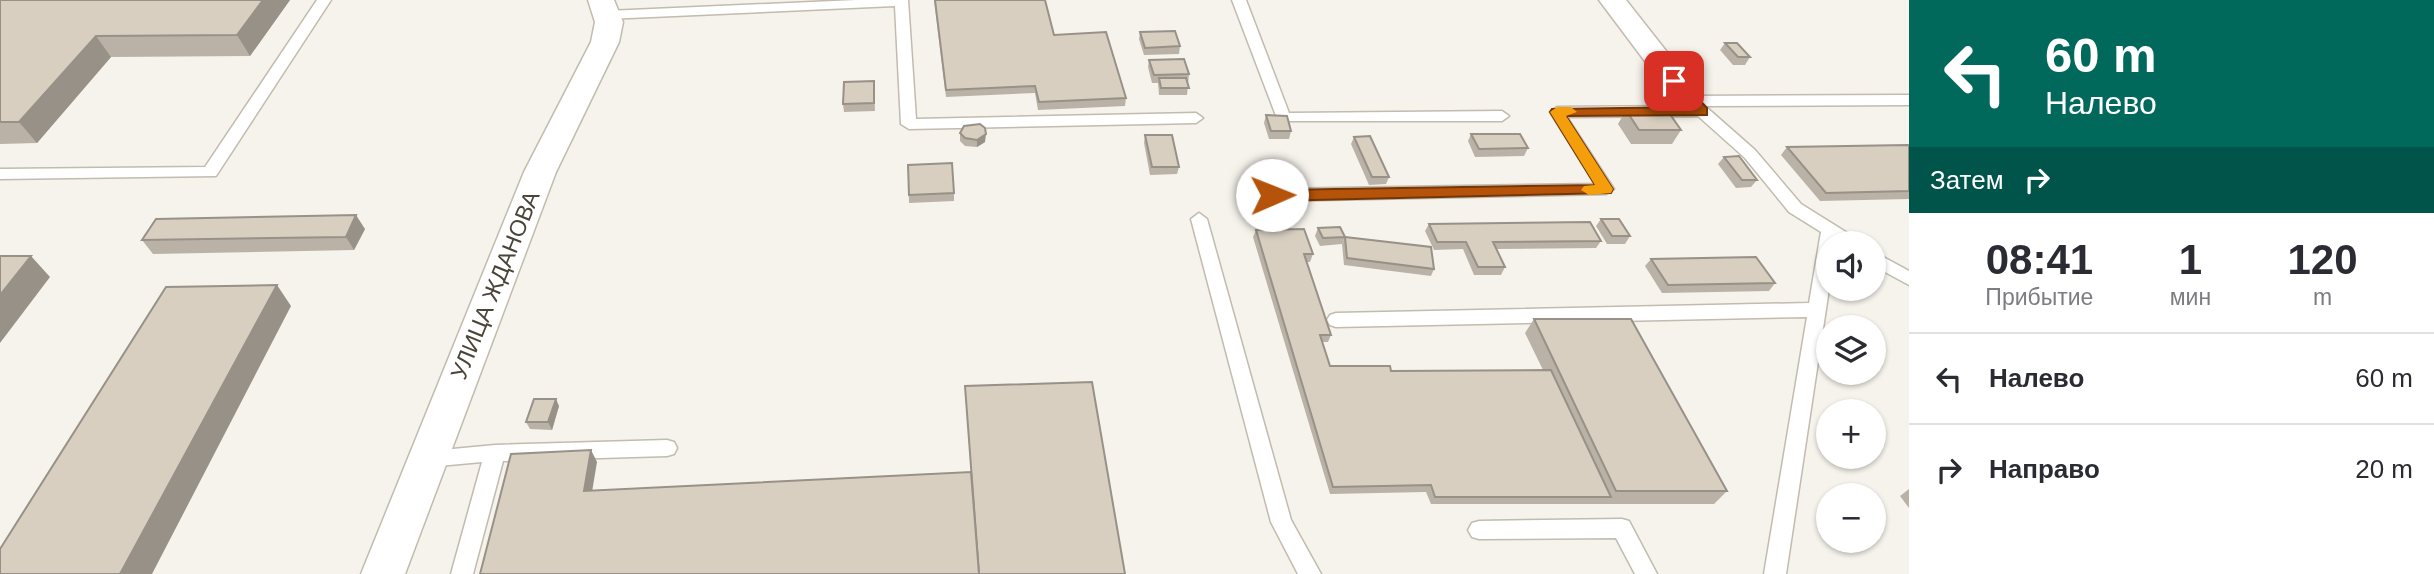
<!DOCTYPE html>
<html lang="ru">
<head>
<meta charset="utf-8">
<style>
  body { margin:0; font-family:Helvetica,sans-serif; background:#f7f7f7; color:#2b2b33; height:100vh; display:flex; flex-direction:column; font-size:26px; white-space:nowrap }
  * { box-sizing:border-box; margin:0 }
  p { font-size:23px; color:#7c7c81 }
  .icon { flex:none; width:38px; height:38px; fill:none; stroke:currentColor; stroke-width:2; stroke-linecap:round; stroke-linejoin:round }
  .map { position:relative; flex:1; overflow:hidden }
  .side { display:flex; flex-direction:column; background:#fff; width:525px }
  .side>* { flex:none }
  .top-card { background:#00695c; color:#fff; overflow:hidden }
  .controls { position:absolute; left:1816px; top:231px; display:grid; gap:14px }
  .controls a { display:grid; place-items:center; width:70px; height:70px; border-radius:50%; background:#fff; box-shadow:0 2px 5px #0004; font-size:35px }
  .pin { position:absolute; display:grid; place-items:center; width:60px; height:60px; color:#fff; margin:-30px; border-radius:14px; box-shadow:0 4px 10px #0006 }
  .me { position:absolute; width:77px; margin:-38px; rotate:89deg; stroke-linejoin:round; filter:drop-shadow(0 0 5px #0008) }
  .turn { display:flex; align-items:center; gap:24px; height:147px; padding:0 21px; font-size:32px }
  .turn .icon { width:91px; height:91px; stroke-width:2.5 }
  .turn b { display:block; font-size:49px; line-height:60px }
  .then { display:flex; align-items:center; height:66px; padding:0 21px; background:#0003; gap:14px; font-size:26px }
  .eta { display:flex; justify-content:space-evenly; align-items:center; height:119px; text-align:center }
  .eta b { font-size:42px; font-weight:800; line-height:49px }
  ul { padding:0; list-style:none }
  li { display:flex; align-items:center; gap:21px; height:91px; padding:0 21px; border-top:2px solid #e1e1e2 }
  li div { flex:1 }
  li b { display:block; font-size:26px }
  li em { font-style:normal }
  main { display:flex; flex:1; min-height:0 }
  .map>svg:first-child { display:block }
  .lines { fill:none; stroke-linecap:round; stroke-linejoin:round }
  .service-casing { stroke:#c2bbae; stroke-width:3 }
  .minor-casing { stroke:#c2bbae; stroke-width:3 }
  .service { fill:#fff; fill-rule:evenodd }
  .minor { fill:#fff; fill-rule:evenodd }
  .wall { fill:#bab2a6 }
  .shaded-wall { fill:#979187 }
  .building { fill:#d8cfc1; stroke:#979187; stroke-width:2 }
  .route { fill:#b45309; stroke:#753606; stroke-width:2 }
  .slow { fill:#f59e0b }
  .labels { text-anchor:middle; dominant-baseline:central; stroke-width:5; stroke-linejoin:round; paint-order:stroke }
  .street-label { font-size:23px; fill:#4b4439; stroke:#fff }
</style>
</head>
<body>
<main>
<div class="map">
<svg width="1909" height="574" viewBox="0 0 1909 574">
  <rect width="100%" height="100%" fill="#f6f3ec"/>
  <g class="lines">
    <defs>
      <g id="service">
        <path d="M317 0H331L216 176 0 179V169L205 167Z"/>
        <path d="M856 0H908L916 119 1196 113 1203 118 1196 123 909 129 901 124 895 6 607 19 600 15 607 11Z"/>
        <path d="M1232 0H1246L1289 113 1502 111 1509 116 1502 121H1278Z"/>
        <path d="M1909 95V105L1705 106 1755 150 1801 204 1857 239 1859 243H1829V289L1786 574H1764L1807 317 1336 327 1330 325 1327 320 1330 315 1336 313 1809 303 1821 232 1789 212 1745 158 1698 116 1567 117 1614 189 1606 194 1272 201 1264 195 1272 189 1595 184 1550 112 1557 107 1689 106 1683 101 1690 96Z"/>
        <path d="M1199 213 1207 219 1291 520 1321 574H1298L1271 522 1191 219Z"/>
        <path d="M1874 252 1909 271V285L1874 266Z"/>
        <path d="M667 440 674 442 677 448 674 454 667 456 503 461 473 574H451L482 462 428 467 421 464 418 458 421 452 495 445Z"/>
        <path d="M1622 519 1629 521 1657 574H1635L1616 538 1479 539 1472 537 1468 530 1472 523 1479 521Z"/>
      </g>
      <g id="minor">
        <path d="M588 0H614L623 22 619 42 556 172 405 574H361L524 172 591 42 595 22Z"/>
        <path d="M1599 0H1626L1700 94 1705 101 1700 108 1690 110 1680 108Z"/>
      </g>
    </defs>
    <use href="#service" class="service-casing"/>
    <use href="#minor" class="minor-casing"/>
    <use href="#service" class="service"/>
    <use href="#minor" class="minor"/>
  </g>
  <g class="wall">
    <path d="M0 0H290L250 56 111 57 37 143 0 144Z"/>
    <path d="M934 0H1045L1054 35 1126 98 1125 106 1038 110 1035 93 946 97Z"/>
    <path d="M1140 32 1180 46 1179 54 1144 55 1139 39Z"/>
    <path d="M1725 43 1750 57 1745 65H1733L1720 50Z"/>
    <path d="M1149 60 1189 74 1187 95H1159L1158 83H1152L1148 67Z"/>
    <path d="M874 81 875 111 844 112 843 104Z"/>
    <path d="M1626 110 1681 130 1672 144H1631L1618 124Z"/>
    <path d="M1266 115 1291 131 1289 139H1269L1264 123Z"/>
    <path d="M960 133 985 142 977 147 965 146 960 141Z"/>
    <path d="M1471 134 1528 148 1524 156 1475 157 1468 141Z"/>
    <path d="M1145 135 1179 167 1177 174 1150 175 1144 143Z"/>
    <path d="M1354 137 1389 177 1386 184 1369 185 1351 144Z"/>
    <path d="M1909 146V199L1820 201 1781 155 1787 147Z"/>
    <path d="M1724 157 1757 180 1751 187 1736 188 1718 164Z"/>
    <path d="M908 165 954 193V201L909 203Z"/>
    <path d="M1601 219 1630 236 1625 244H1607L1596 226Z"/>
    <path d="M1429 224 1601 241 1596 248 1496 249 1505 267 1501 275H1474L1463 249 1434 250 1425 231Z"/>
    <path d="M1318 228 1345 237 1342 244 1320 246 1315 236Z"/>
    <path d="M365 229 354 250 153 254 142 240Z"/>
    <path d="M1256 230 1313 254 1310 262H1306L1331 335 1328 342H1322L1330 366 1391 371 1543 370 1525 333 1534 319 1727 491 1714 504H1431L1426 492 1330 494 1253 237Z"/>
    <path d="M1345 237 1434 269 1431 276 1344 265 1342 244Z"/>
    <path d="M1651 259 1775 283 1769 291 1662 293 1645 266Z"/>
    <path d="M559 406 552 430 530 429 526 422Z"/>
    <path d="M1909 489V508L1900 496Z"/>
  </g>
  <g class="shaded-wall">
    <path d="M263 0H290L250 56 237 35Z"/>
    <path d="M96 36 111 57 37 143 19 122Z"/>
    <path d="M986 134 985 142 977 147V140Z"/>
    <path d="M356 215 365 229 354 250 346 237Z"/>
    <path d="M31 256 50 277 0 343V295Z"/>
    <path d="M277 285 291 306 152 574H120Z"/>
    <path d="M556 399 559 406 552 430 548 422Z"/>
    <path d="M591 450 597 462 590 504 584 491Z"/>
  </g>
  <g class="building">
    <path d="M0 0H263L237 35 96 36 19 122H0Z"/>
    <path d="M935 0H1045L1054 35 1106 32 1126 98 1039 102 1035 86 946 90Z"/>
    <path d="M1175 31 1180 46 1145 48 1140 32Z"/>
    <path d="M1725 43H1737L1750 57H1738Z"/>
    <path d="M1184 59 1189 74 1154 75 1149 60Z"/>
    <path d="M1159 78H1186L1189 88H1161Z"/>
    <path d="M874 81V103L843 104 844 82Z"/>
    <path d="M1626 110H1667L1681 130H1639Z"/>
    <path d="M1266 115 1287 116 1291 131H1271Z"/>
    <path d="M980 124 985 128 986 134 977 140 965 138 960 133 964 126Z"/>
    <path d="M1471 134H1520L1528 148 1479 149Z"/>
    <path d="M1145 135H1172L1179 167H1152Z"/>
    <path d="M1370 136 1389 177H1372L1354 137Z"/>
    <path d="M1908 145 1909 146V191L1826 193 1787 147Z"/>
    <path d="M1739 156 1757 180H1742L1724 157Z"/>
    <path d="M952 163 954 193 909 195 908 165Z"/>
    <path d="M356 215 346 237 142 240 156 219Z"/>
    <path d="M1601 219H1619L1630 236H1612Z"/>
    <path d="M1590 222 1601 241 1493 242 1505 267H1478L1466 242H1437L1429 224Z"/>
    <path d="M1340 227 1345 237 1323 238 1318 228Z"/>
    <path d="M1304 229 1313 254H1304L1331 335H1320L1330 366H1390L1391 371 1551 370 1611 497H1435L1431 485 1333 487 1256 230Z"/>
    <path d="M1345 237 1431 247 1434 269 1347 258Z"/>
    <path d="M0 256H31L0 295Z"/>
    <path d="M1756 257 1775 283 1668 285 1651 259Z"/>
    <path d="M277 285 120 574H0V549L166 287Z"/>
    <path d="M1534 319H1631L1727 491H1616Z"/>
    <path d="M1092 382 1125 574H979L965 386Z"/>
    <path d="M534 399H556L548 422H526Z"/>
    <path d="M591 450 584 491 971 472 979 574H480L511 454Z"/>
  </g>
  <path class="route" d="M1674 77 1679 78 1707 108V115L1566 116 1613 189 1611 193 1272 201 1264 195 1272 190 1595 185 1550 112 1552 109 1691 107 1668 81Z"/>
  <path class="slow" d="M1571 107 1577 112 1566 116 1613 189 1611 193 1589 195 1581 190 1584 186 1595 185 1550 112 1557 107Z"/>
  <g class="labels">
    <g class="street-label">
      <text transform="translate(495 285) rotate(-68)">УЛИЦА ЖДАНОВА</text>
    </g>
  </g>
</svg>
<div class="controls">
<a><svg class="icon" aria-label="sound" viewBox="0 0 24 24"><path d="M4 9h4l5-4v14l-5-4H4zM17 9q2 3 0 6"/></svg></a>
<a><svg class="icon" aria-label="layers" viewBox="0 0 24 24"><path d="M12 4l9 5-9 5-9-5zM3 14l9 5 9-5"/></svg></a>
<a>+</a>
<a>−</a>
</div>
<div class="pin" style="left:1674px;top:81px;background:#d93025"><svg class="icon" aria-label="arrive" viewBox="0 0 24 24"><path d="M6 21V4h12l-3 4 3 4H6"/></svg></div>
<svg class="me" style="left:1272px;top:195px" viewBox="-20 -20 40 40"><circle r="19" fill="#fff"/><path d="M0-13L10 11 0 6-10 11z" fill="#b45309"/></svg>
</div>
<section class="side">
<div class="top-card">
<div class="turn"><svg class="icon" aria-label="left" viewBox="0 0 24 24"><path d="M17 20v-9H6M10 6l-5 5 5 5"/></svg><div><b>60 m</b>Налево</div></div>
<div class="then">Затем<svg class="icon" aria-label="right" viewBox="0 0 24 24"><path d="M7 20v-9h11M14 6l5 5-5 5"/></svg></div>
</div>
<div class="eta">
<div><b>08:41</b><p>Прибытие</p></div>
<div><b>1</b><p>мин</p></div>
<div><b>120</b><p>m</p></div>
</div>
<ul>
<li><svg class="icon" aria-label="left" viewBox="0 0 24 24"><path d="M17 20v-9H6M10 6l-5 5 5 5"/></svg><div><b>Налево</b></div><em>60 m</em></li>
<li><svg class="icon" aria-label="right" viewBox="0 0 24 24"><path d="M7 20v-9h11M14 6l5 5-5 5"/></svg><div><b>Направо</b></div><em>20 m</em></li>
</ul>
</section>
</main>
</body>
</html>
